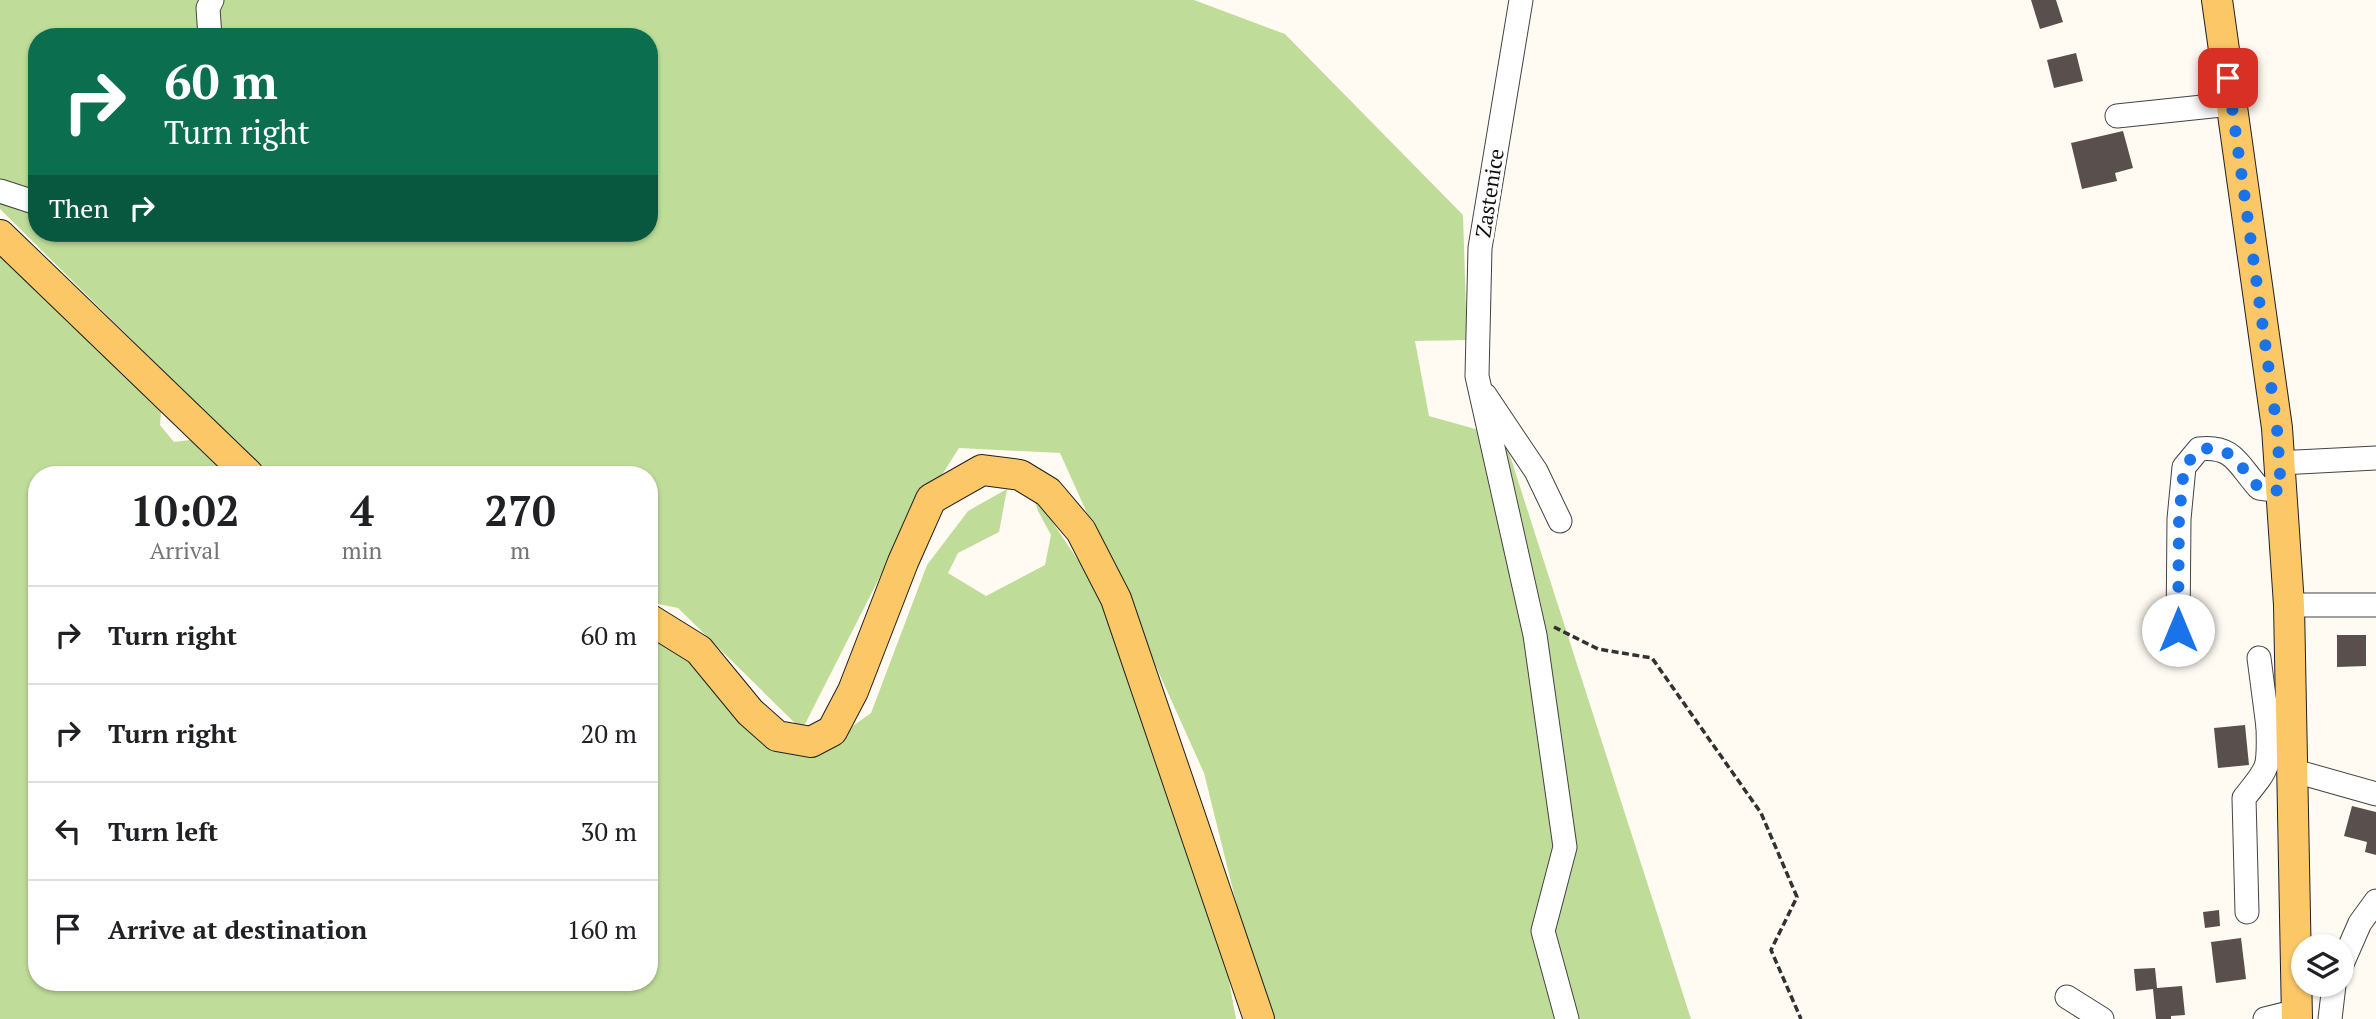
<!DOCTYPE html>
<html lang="en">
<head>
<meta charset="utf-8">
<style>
  body { margin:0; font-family:"PT Serif",serif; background:#f2f2f2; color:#202124; height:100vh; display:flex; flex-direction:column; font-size:26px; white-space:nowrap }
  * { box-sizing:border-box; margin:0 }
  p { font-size:23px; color:#757577 }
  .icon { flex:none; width:38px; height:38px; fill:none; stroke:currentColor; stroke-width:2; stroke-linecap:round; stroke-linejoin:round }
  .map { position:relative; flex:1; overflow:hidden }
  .side { position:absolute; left:28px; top:466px; width:630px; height:525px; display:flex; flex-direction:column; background:#fff; border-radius:28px; box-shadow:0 2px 5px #0004 }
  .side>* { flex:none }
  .top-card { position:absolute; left:28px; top:28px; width:630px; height:214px; border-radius:28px; box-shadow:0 2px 5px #0004; background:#0b6e4f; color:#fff; overflow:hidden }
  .fabs { position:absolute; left:2291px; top:934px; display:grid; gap:14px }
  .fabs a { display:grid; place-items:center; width:63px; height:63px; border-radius:50%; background:#fff; box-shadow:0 2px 5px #0004; font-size:35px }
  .pin { position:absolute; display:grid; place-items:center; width:60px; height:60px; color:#fff; margin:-30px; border-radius:14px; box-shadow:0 4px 10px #0006 }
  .me { position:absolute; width:77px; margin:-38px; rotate:0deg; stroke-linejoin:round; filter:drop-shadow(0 0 5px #0008) }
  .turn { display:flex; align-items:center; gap:24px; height:147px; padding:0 21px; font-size:32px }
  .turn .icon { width:91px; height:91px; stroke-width:2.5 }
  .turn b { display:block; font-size:49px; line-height:60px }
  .then { display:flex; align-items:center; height:66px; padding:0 21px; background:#0003; gap:14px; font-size:26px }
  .eta { display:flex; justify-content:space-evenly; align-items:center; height:119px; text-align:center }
  .eta b { font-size:42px; font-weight:700; line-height:49px }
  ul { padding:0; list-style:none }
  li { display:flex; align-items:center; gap:21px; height:98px; padding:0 21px; border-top:2px solid #e0e0e0 }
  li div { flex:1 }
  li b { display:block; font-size:26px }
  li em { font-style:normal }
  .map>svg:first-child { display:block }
  .forest { fill:#bfdd99; fill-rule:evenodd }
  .building { fill:#594f4c }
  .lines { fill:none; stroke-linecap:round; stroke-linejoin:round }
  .minor-casing { stroke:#434343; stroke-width:25 }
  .major-casing { stroke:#212121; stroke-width:32 }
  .path { stroke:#323232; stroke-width:3.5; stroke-dasharray:7 3.5; stroke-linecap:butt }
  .minor { stroke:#fff; stroke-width:23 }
  .major { stroke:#fcc766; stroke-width:30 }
  .route { stroke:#1a73e8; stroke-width:12; stroke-dasharray:0 21.6 }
  .labels { text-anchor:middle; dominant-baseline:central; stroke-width:7; stroke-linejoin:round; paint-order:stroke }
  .street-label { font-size:21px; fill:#101010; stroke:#fff }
</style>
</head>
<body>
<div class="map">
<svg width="2376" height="1019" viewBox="0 0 2376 1019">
  <rect width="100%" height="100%" fill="#fffbf3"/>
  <g class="forest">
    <path d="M0 0H1194L1285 34 1463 215 1467 340 1415 341 1429 416 1504 437 1691 1019H1265L1204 773 1060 453 959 448 891 555 802 730 678 608 649 602V474H267L0 209ZM37 37H649V233H37Z"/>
    <path d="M0 251 162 400 160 425 174 442 197 439 236 474H37V982H649V635L691 654 814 754 871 713 927 565 968 511 1007 489 999 532 958 553 948 573 986 596 1045 565 1051 535 1038 511 1031 490 1124 629 1210 878 1236 1019H0Z"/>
  </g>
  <g class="building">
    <path d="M2031 0H2056L2063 22 2040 29Z"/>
    <path d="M2076 53 2083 81 2054 88 2047 60Z"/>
    <path d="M2123 131 2133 168 2115 173 2117 181 2082 189 2071 143Z"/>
    <path d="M2337 635H2366V666L2337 667Z"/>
    <path d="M2245 725 2249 765 2218 768 2214 728Z"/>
    <path d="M2352 806 2376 812V855L2365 852 2367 842 2344 836Z"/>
    <path d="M2219 910 2220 926 2205 928 2203 912Z"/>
    <path d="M2241 938 2246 979 2216 983 2211 942Z"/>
    <path d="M2155 968 2157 988 2182 986 2185 1015 2171 1016V1019H2156L2153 989 2136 991 2134 969Z"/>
  </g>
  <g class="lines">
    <defs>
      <g id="minor">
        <path d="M1521 0 1480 248 1477 376 1535 635 1565 847 1543 931 1567 1019"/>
        <path d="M210 37 208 8 212 0"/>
        <path d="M2117 116 2231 104"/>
        <path d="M0 191 37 203"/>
        <path d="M1485 395 1536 471 1560 521"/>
        <path d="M2279 463 2376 458"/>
        <path d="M2289 605H2376"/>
        <path d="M2178 630 2179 519 2184 467 2199 449C2234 445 2238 465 2259 488L2281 491"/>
        <path d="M2259 658 2268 727"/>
        <path d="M2291 770 2376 794"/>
        <path d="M2247 912 2244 798C2270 766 2269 768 2268 727L2290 715"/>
        <path d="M2342 964 2360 923 2376 901"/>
        <path d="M2067 997 2102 1019"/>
        <path d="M2265 1019 2297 1011"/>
        <path d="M2330 1019 2334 985"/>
      </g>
      <g id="major">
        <path d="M2217 0 2277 428 2289 605 2297 1019"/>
        <path d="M0 235 248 474"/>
        <path d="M649 619 699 650 750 712 777 736 811 742 832 731 853 691 903 562 931 499 982 470 1020 475 1048 492 1081 531 1116 599 1259 1019"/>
      </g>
    </defs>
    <use href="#minor" class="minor-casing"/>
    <use href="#major" class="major-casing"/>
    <path class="path" d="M1554 627 1598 649 1652 658 1761 813 1797 897 1771 950 1801 1019"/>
    <use href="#minor" class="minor"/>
    <use href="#major" class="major"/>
  </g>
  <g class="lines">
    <path class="route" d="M2178 630 2179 519 2184 467 2199 449C2234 445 2238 465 2259 488L2281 491 2277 428 2228 78"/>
  </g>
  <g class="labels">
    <g class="street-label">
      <text transform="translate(1489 193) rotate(-81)">Zastenice</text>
    </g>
  </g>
</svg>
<div class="fabs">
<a><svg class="icon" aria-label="layers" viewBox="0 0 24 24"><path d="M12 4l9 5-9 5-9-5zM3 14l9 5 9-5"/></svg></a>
</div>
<div class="pin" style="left:2228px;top:78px;background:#d93025"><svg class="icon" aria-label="arrive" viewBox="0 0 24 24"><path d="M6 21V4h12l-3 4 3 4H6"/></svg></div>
<svg class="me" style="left:2178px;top:630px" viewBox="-20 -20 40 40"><circle r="19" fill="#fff"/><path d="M0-13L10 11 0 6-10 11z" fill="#1a73e8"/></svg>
<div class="top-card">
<div class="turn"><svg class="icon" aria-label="right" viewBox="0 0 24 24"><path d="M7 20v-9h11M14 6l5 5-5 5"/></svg><div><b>60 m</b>Turn right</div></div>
<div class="then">Then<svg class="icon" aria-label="right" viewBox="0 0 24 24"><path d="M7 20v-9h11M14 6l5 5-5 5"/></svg></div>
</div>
<section class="side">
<div class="eta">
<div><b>10:02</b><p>Arrival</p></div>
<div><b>4</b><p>min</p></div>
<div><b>270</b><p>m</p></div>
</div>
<ul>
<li><svg class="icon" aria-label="right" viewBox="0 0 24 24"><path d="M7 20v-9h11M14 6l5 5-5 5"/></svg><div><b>Turn right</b></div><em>60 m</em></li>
<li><svg class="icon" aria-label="right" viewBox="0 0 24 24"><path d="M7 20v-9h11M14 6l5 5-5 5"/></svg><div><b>Turn right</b></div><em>20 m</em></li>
<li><svg class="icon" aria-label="left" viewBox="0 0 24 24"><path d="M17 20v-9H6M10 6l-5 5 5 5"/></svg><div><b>Turn left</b></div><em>30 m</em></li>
<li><svg class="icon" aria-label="arrive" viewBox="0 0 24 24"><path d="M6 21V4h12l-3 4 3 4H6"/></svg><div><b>Arrive at destination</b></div><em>160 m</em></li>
</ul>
</section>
</div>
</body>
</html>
